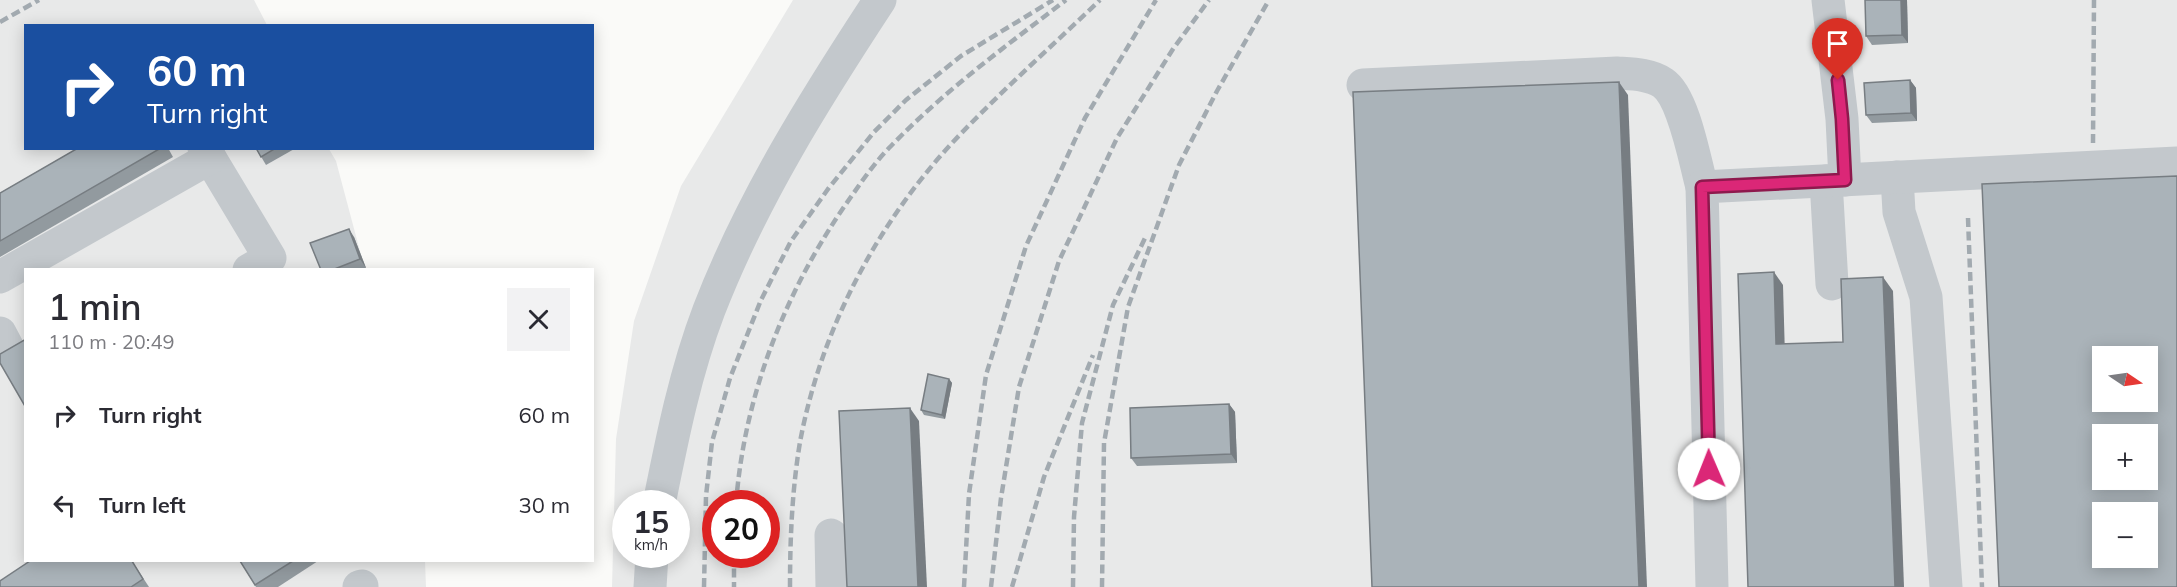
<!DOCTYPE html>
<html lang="en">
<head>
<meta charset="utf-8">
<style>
  body { margin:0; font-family:Mulish,sans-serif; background:#f2f2f3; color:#2b2b33; height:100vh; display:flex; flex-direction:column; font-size:22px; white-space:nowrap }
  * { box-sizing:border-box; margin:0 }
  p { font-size:20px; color:#7c7c81 }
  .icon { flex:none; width:33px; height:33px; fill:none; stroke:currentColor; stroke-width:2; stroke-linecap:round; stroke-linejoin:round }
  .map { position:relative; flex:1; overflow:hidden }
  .details { position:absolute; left:24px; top:268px; width:570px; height:294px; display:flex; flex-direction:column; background:#fff; border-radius:0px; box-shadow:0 3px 15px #0003 }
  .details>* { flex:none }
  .top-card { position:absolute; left:24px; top:24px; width:570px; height:126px; border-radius:0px; box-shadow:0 3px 15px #0003; background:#1a4fa0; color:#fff; overflow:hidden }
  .needle { width:39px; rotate:103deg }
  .controls { position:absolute; left:2092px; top:346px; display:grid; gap:12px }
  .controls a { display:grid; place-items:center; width:66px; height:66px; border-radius:0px; background:#fff; box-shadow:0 3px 15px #0003; font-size:30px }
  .speed { position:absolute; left:612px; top:490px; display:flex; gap:12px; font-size:30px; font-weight:700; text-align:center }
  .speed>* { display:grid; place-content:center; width:78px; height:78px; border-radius:50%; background:#fff; box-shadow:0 3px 15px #0003; line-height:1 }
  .speed small { font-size:15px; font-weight:400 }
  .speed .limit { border:9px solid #d22; background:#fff; color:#111 }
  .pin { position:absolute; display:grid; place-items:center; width:51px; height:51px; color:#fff; margin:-62px -26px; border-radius:50% 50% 50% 0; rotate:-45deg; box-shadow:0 0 6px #0007 }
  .pin .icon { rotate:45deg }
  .me { position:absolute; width:66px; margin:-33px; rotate:359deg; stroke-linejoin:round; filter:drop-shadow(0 0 4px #0008) }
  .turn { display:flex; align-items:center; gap:21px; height:126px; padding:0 24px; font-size:27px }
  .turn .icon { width:78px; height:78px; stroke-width:2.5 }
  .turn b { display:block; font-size:42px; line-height:51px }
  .round { display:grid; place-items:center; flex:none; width:63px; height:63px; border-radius:0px; background:#f2f2f3 }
  .summary { display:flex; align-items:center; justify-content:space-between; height:102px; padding:0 24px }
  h1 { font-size:36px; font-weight:600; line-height:45px }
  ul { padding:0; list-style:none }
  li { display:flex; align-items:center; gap:18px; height:90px; padding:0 24px }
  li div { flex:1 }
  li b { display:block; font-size:22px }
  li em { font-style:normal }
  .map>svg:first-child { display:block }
  .built { fill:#e8e9e9; fill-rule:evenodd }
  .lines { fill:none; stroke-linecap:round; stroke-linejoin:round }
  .minor { stroke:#c3c8cc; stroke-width:33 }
  .rail { stroke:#a2aab0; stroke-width:4.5; stroke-dasharray:9 4.5; stroke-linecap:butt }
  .wall { fill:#929a9f }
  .shaded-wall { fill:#777d82 }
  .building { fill:#aab3b9; stroke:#777d82; stroke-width:1.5; fill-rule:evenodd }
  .route-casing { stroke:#8e194d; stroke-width:15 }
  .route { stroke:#db2777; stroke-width:10 }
</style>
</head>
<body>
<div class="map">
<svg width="2177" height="587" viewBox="0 0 2177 587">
  <rect width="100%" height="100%" fill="#fafaf8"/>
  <g class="built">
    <path d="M0 0H254L267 25 26 26V148L329 149 336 161 365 270H26V561H425L426 587H0Z"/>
    <path d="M793 0H2177V587H612L616 439 634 321 681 186ZM2103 357H2148V402H2103ZM2103 435H2148V480H2103ZM626 504H676V555H626ZM716 504H766V555H716ZM2103 513H2148V558H2103Z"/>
  </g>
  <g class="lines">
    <g class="minor">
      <path d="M1828 0 1842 119 1845 180"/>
      <path d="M1363 85 1617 73C1632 74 1650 74 1663 83 1684 97 1695 162 1702 187"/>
      <path d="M204 148 270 258 249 270"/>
      <path d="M1897 177 1899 212 1926 297 1946 587"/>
      <path d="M1826 181 1832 284"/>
      <path d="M0 277 210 158"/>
      <path d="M0 333 9 350"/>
      <path d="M659 504C672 439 685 373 709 310 752 199 815 99 880 0"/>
      <path d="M831 535 832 587"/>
      <path d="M359 587 362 586"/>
      <path d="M650 587 652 555"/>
      <path d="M1712 587 1702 187 2177 163"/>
    </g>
    <g class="rail">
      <path d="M0 22 39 0"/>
      <path d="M2093 143 2094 0"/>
      <path d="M1968 218 1982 587"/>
      <path d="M736 504C744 396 785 292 846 204 860 184 874 163 891 146 944 91 1006 46 1066 0"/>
      <path d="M734 555V587"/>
      <path d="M704 587 706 496 712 442 730 378 761 300 791 241 828 189 874 132 906 100 961 56 1053 0"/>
      <path d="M790 587C790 539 792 490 800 442 821 330 876 225 953 142 1000 92 1051 47 1100 0"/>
      <path d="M964 587 969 494 986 375 1026 246 1085 118 1156 0"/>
      <path d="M991 587 1001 498 1019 387 1059 261 1117 138 1173 49 1209 0"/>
      <path d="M1012 587 1044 477 1093 355"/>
      <path d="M1073 587 1074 517 1082 423 1113 305 1146 236"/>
      <path d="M1102 587 1104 443 1128 307 1179 165 1217 91 1269 0"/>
    </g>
  </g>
  <g class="wall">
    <path d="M1865 0H1907L1908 43 1872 45 1866 36Z"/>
    <path d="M1910 80 1916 88 1917 121 1872 123 1866 115Z"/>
    <path d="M78 148H168L173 157 0 257V193Z"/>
    <path d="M256 148H296L266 165Z"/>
    <path d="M354 237 366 268 359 270H321Z"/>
    <path d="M949 379 952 383 945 419 924 415 921 410Z"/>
    <path d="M1229 404 1235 412 1237 463 1137 466 1131 458Z"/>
    <path d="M30 561H132L149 587H0Z"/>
    <path d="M240 561H318L278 587H256Z"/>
  </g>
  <g class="shaded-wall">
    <path d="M1901 0H1907L1908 43 1902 35Z"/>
    <path d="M1910 80 1916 88 1917 121 1911 113Z"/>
    <path d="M1619 82 1628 95 1647 587H1639Z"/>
    <path d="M349 229 354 237 366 268 360 259Z"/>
    <path d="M1774 272 1783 285 1785 357 1776 344Z"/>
    <path d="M1883 277 1893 291 1904 587H1895Z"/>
    <path d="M949 379 952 383 945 419 942 415Z"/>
    <path d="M1229 404 1235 412 1237 463 1231 454Z"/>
    <path d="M910 408 919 421 927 587H918Z"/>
  </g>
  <g class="building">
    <path d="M1865 0H1901L1902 35 1866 36Z"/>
    <path d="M1910 80 1911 113 1866 115 1864 83Z"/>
    <path d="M1619 82 1639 587H1372L1353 92Z"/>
    <path d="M78 148H161L0 241V193Z"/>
    <path d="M256 148H276L261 157Z"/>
    <path d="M2177 176V587H1999L1982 184ZM2103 357H2148V402H2103ZM2103 435H2148V480H2103ZM2103 513H2148V558H2103Z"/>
    <path d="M349 229 360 259 332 270H321L310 243Z"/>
    <path d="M1774 272 1776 344 1843 342 1841 279 1883 277 1895 587H1748L1738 274Z"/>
    <path d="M26 339V408L0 363V354Z"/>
    <path d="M928 374 949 379 942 415 921 410Z"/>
    <path d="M1229 404 1231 454 1131 458 1130 408Z"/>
    <path d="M910 408 918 587H847L839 411Z"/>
    <path d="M30 561H132L143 579 131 587H0V581Z"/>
    <path d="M240 561H293L255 585Z"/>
  </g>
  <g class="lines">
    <defs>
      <path id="route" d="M1709 469 1702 187 1845 180 1842 119 1838 80"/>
    </defs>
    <use href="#route" class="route-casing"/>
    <use href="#route" class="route"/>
  </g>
</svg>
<div class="controls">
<a><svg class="needle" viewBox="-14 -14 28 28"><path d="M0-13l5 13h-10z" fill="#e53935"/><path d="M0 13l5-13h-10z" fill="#7c7c81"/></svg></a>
<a>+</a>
<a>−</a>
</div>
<div class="speed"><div>15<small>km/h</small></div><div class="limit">20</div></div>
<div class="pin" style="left:1838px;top:80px;background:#d93025"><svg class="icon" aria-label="arrive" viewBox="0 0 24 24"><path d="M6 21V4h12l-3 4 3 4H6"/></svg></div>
<svg class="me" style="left:1709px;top:469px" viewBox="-20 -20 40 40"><circle r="19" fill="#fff"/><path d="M0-13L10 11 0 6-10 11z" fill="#db2777"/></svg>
<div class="top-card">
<div class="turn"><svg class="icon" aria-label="right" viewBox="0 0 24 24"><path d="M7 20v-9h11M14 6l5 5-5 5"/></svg><div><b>60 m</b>Turn right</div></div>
</div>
<section class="details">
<div class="summary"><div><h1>1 min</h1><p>110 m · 20:49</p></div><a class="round"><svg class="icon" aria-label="close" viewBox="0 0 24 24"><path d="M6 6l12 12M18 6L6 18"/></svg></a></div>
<ul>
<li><svg class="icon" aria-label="right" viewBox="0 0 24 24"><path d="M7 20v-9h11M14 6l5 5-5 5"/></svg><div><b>Turn right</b></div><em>60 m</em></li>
<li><svg class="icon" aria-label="left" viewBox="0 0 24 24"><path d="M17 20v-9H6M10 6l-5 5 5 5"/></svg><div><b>Turn left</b></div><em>30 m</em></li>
</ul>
</section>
</div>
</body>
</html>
